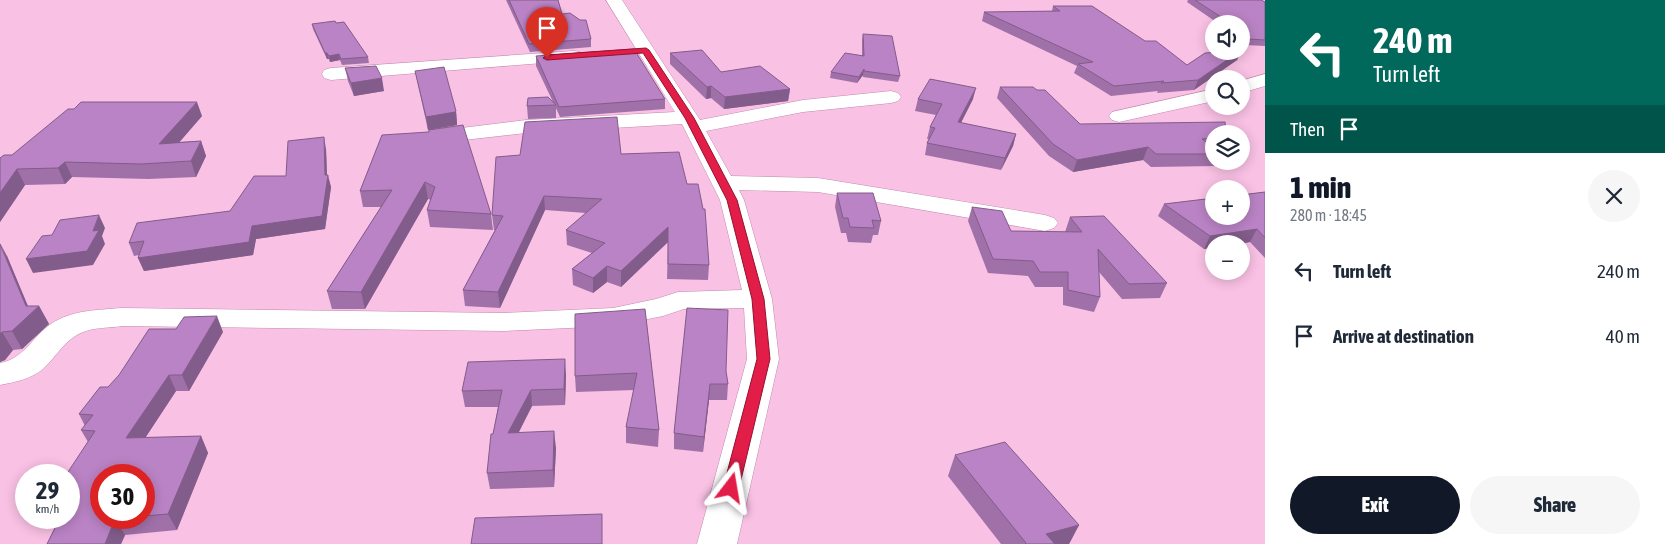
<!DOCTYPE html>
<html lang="en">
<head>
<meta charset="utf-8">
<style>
  body { margin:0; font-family:"Asap Condensed",sans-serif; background:#f6f6f7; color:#1f2937; height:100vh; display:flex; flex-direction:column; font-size:19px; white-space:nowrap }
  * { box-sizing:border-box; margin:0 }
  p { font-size:16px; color:#747a83 }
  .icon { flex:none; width:28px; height:28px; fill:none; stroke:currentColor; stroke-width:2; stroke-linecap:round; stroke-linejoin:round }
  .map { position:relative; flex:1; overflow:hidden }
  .drawer { display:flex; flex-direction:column; background:#fff; width:400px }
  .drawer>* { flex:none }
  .banner { background:#00695c; color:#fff; overflow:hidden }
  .controls { position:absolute; left:1205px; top:15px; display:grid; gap:10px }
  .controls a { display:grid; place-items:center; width:45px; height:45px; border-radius:50%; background:#fff; box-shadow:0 2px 12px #0003; font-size:25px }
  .speed { position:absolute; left:15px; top:464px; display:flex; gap:10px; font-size:25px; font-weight:700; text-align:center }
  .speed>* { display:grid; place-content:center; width:65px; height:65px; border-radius:50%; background:#fff; box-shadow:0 2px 12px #0003; line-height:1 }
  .speed small { font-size:12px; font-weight:400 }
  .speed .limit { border:8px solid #d22; background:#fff; color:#111 }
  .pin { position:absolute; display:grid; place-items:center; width:42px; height:42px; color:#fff; margin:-51px -21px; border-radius:50% 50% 50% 0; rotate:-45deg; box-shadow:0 0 5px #0007 }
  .pin .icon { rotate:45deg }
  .me { position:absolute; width:55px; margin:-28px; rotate:14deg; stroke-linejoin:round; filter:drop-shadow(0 0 4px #0008) }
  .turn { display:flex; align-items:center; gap:18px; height:105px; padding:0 25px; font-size:22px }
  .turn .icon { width:65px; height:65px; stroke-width:2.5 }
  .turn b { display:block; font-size:35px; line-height:42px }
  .then { display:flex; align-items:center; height:48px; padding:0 25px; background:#0003; gap:10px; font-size:19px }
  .round { display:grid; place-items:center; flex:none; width:52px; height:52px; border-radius:26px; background:#f6f6f7 }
  .overview { display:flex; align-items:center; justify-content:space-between; height:85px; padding:0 25px }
  h1 { font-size:30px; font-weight:800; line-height:38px; color:#111827 }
  .cta { display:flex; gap:10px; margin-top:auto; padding:10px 25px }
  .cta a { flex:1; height:58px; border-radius:30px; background:#111827; color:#fff; font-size:20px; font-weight:800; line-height:58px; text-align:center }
  .cta a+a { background:#f6f6f7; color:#1f2937 }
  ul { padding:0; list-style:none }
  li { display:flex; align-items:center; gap:15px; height:65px; padding:0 25px }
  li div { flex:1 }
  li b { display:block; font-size:19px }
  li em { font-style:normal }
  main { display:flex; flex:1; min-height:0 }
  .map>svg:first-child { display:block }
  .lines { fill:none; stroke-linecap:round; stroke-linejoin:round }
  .minor-casing { stroke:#c08bad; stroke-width:1 }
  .minor { fill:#fff; fill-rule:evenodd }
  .wall { fill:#a071a9; fill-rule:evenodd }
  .shaded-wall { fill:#825c8a }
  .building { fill:#ba83c5; stroke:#825c8a }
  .route { fill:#e11d48; stroke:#92132f }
</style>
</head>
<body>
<main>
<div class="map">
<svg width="1265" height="544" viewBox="0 0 1265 544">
  <rect width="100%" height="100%" fill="#f9c1e4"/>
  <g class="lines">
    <defs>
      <g id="minor">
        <path d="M606 0H622L700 120 803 100 891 91 898 93 901 97 898 101 891 103 803 112 706 131 731 176 818 178 1045 215 1054 218 1058 223 1054 228 1045 231 818 192 739 190 744 200 772 299 779 359 737 544H697L747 359 744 308 684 309 663 316 613 326 504 331 122 326C110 328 95 327 83 332 65 339 57 356 43 369 31 379 15 382 0 385V363C24 359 32 337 51 324 71 310 98 310 122 308L504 313 613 308 656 299 678 292 742 290 720 200 682 124 526 133 429 144 421 143 418 138 421 133 429 132 526 120 675 112Z"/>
        <path d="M574 51 580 52 583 56 580 60 331 80 324 78 322 74 324 70 331 68Z"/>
        <path d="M1265 74V86L1241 93V81Z"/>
        <path d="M1214 89V101L1119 122 1112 120 1109 116 1112 112Z"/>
      </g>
    </defs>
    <use href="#minor" class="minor-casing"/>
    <use href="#minor" class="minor"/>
  </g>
  <g class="wall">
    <path d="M506 0H558L562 14 591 39V47L530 52Z"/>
    <path d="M1188 0H1261L1265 2V46L1245 45 1241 42V24H1219L1187 2Z"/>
    <path d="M1053 6 1145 41 1187 65 1225 51H1241L1237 60 1194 90 1157 93 1158 91 1111 96 1074 73 1077 66 982 21 984 12 1052 11Z"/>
    <path d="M336 23 368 57 369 63 342 65 340 60 330 62 329 59H327L313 29 312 24Z"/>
    <path d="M863 34 900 76 898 82 863 77V75L857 83 830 78 831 72 862 56V40Z"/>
    <path d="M670 53 721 72 790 89 788 101 724 109 711 98 706 99 670 64Z"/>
    <path d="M536 56 665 99V109L560 117 556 108V118L528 119 527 106 553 102 536 66Z"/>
    <path d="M345 68 384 91 354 96 348 81Z"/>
    <path d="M415 71 456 111 457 124V125L428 130Z"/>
    <path d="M1000 87 1037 90 1080 124 1214 134V161H1218L1216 166 1151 167 1143 160 1073 172 1049 156 997 98Z"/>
    <path d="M918 99H973L961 123 1016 134 1013 146 1001 170 925 155 927 143 929 139H927L930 127 936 115 915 111Z"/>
    <path d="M202 116 179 142 201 141 206 156 196 177 148 179 72 177 65 184 25 185 0 222V158L12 155Z"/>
    <path d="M382 135 491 214 493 230 430 227 427 210 431 200 428 199 365 309H332L327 291 381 207H363L360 191Z"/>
    <path d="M326 149 327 175 331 187 325 229 256 239 253 255 144 271 138 258 139 255 134 256 129 243 230 211 286 176Z"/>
    <path d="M621 154 709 265 708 280 667 279 668 242 621 287 607 282 593 293 573 285 572 269 592 253 567 245 566 230 586 213 545 210 500 308 465 306 463 290 495 230H494L492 215Z"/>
    <path d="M1265 192V258L1250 242 1239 244H1214L1204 249 1158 216 1164 204Z"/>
    <path d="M837 193 881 221 878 235H873L871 243 848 242 846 233H841L835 207Z"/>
    <path d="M972 207 1011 231 1065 232 1070 217 1167 283 1160 298 1122 299 1099 272 1100 297 1094 312 1063 305V287H1035L1028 276 988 273 968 221Z"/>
    <path d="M7 256 28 306H39L49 324 22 349 13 350 5 360 0 362Z"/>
    <path d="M687 308 726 371 728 384 727 400H709L703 452 674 449V433Z"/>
    <path d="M645 309 659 430 658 447 626 443V427L634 390 576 392 575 376Z"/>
    <path d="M223 332 189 391H176L145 438 201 436 208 453 177 530 125 535 121 544H47L56 525 51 518H69V475L88 442 81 430 85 426 79 414 108 387ZM144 475V518H101Z"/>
    <path d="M566 375 565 405 532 406 518 433 556 448 554 487 490 489 487 473 493 434 498 407H465L462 391Z"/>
    <path d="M955 455 1079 525 1069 544H1001L948 476Z"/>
  </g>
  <g class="shaded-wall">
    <path d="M1240 51H1241L1237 60 1194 90 1198 80Z"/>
    <path d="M325 53H327L329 59H327Z"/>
    <path d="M339 54 340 60 330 62 329 56Z"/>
    <path d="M864 69 863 75 857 83 859 77Z"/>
    <path d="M382 78 384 91 354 96 351 83Z"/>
    <path d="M711 86V98L706 99 707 87Z"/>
    <path d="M976 88 973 99 955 134 958 122Z"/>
    <path d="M790 89 788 101 724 109 725 97Z"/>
    <path d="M197 102 202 116 165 159 159 144Z"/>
    <path d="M456 111 457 124V125L428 130 426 117Z"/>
    <path d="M1016 134 1013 146 1001 170 1005 158Z"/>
    <path d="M324 137 326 149 327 178 328 175 331 187 325 229 256 239 253 255 144 271 138 258 252 226 325 175Z"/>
    <path d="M201 141 206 156 196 177 191 161Z"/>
    <path d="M1148 147 1143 160 1073 172 1077 160Z"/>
    <path d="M65 162 72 177 65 184 58 168Z"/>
    <path d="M17 169 25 185 0 222V193Z"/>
    <path d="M425 182 428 199 365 309 361 292Z"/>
    <path d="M544 196 545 210 500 308 498 292Z"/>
    <path d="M99 215 105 228 102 236 105 244 93 265 33 273 26 259 93 231Z"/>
    <path d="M668 227V242L621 287V271Z"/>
    <path d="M1257 229 1250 242 1239 244H1214V248L1204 249 1210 236Z"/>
    <path d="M0 243 7 256 31 314 39 306 49 324 22 349 12 331 26 306Z"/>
    <path d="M607 266V282L593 293V278Z"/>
    <path d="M217 316 223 332 189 391 182 375Z"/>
    <path d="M2 332 13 350 5 360 0 362V334Z"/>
    <path d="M565 359 566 375 565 405 564 389Z"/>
    <path d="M169 375 176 391 134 455 126 438Z"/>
    <path d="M710 384 709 400 703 452 704 437Z"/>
    <path d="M531 390 532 406 510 450 508 433Z"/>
    <path d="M554 431 556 448 554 487 553 470Z"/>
    <path d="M201 436 208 453 177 530 168 514Z"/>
    <path d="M115 519 125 535 121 544H105Z"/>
    <path d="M1079 525 1069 544H1042L1046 534Z"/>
  </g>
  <g class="building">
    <path d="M509 0H558L562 14 570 13 580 20H586L591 39 529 44Z"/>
    <path d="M1195 0H1261L1265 2V40L1248 39 1241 34V24H1229L1221 17Z"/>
    <path d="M1053 6H1092L1145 41H1156L1187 65 1205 53 1240 51 1198 80 1161 83 1164 81 1114 86 1078 64 1093 62 984 12 1060 11Z"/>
    <path d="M335 21 336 23 344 22 368 57 341 59 339 54 329 56 327 53H325L312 24Z"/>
    <path d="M863 34 892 36 900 76 864 71V69L859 77 831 72 845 53 864 56Z"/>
    <path d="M634 49 665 99 559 107 536 56Z"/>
    <path d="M702 50 721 72 760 66 790 89 725 97 711 86 707 87 670 53Z"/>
    <path d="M376 66 382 78 351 83 345 68Z"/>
    <path d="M444 67 456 111 455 112 426 117 415 71Z"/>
    <path d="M930 79 976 88 958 122 1016 134 1005 158 927 143 935 128 930 127 942 104 918 99Z"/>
    <path d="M1000 87H1033L1037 90H1045L1080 124 1225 122 1226 134H1214V138L1202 139 1214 148V154H1156L1148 147 1077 160 1053 144Z"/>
    <path d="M548 97 556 105 527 106 528 98Z"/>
    <path d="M81 102H197L159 144 201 141 191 161 141 164 65 162 58 168 17 169 0 193V158L4 155H12L68 109H74Z"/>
    <path d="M617 117 621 154 679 152 687 184H698L703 209H705L709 265 668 264V227L621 271 607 266 593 278 572 269 605 243 566 230 602 199 544 196 498 292 463 290 503 216 492 215 496 157 520 155 525 122Z"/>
    <path d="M463 125 491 214 427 210 435 187 425 182 361 292 327 291 392 190 360 191 382 135 429 132V130Z"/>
    <path d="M324 137 325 175H328L322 216 252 226 249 242 138 258 144 241 129 243 137 223 230 211 254 176H286L288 141Z"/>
    <path d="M1265 192V238L1257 229 1210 236 1164 204 1214 198V216H1241V195Z"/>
    <path d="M837 193H873L881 221 872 220 874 228 850 227 848 218H843Z"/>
    <path d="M972 207 1002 211 1011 231 1082 232 1070 217 1104 216 1167 283 1129 284 1098 249 1100 297 1068 290V272H1040L1033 261 993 259Z"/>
    <path d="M99 215 93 231 99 230 87 251 26 259 42 236 52 235 60 220Z"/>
    <path d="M0 244 26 306H39L12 331 2 332 0 334Z"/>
    <path d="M687 308 728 310 726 371 728 384H710L704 437 674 433Z"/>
    <path d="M645 309 659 430 626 427 637 373 575 376V314Z"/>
    <path d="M217 316 182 375H169L126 438 201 436 168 514 144 516V475H101V518H128L115 519 105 544H47L60 518H69V483L71 480H69V475H66L95 431 81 430 93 415 79 414 100 387H108L119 375 149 329H176L184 317Z"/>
    <path d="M565 359 564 389 531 390 508 433 554 431 553 470 487 473 491 434H493L502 390 462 391 468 362Z"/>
    <path d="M1005 442 1079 525 1046 534 1055 544H1025L1026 543 955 455Z"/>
    <path d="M602 514V544H471L475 518Z"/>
  </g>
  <path class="route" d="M646 48 649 50 694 118 737 200 764 299 770 359 739 488 736 493 731 495 725 493 723 488 757 359 752 299 727 200 685 118 643 53 547 60 543 58 547 55Z"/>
</svg>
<div class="controls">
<a><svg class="icon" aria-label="sound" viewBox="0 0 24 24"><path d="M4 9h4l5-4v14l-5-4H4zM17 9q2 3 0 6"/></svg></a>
<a><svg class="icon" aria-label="search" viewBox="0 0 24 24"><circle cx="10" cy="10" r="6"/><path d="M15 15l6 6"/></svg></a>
<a><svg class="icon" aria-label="layers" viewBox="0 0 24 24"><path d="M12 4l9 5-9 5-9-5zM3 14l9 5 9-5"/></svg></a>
<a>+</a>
<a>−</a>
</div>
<div class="speed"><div>29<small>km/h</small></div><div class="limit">30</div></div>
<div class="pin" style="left:547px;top:58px;background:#d93025"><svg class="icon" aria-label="arrive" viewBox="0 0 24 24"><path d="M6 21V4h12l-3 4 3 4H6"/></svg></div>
<svg class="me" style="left:731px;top:488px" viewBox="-20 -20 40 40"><path d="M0-17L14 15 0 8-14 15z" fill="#e11d48" stroke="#fff" stroke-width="4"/></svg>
</div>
<section class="drawer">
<div class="banner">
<div class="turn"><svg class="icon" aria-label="left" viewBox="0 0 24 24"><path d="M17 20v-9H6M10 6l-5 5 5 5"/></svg><div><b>240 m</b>Turn left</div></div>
<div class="then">Then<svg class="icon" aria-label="arrive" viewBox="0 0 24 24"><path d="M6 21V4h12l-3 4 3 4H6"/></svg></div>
</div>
<div class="overview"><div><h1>1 min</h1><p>280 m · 18:45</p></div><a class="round"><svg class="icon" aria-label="close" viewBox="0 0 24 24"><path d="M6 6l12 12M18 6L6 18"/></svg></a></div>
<ul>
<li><svg class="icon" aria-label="left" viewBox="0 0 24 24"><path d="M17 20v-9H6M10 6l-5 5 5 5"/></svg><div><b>Turn left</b></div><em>240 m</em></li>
<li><svg class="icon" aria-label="arrive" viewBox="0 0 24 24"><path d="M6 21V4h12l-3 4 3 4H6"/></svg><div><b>Arrive at destination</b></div><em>40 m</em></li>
</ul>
<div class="cta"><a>Exit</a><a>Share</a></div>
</section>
</main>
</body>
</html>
